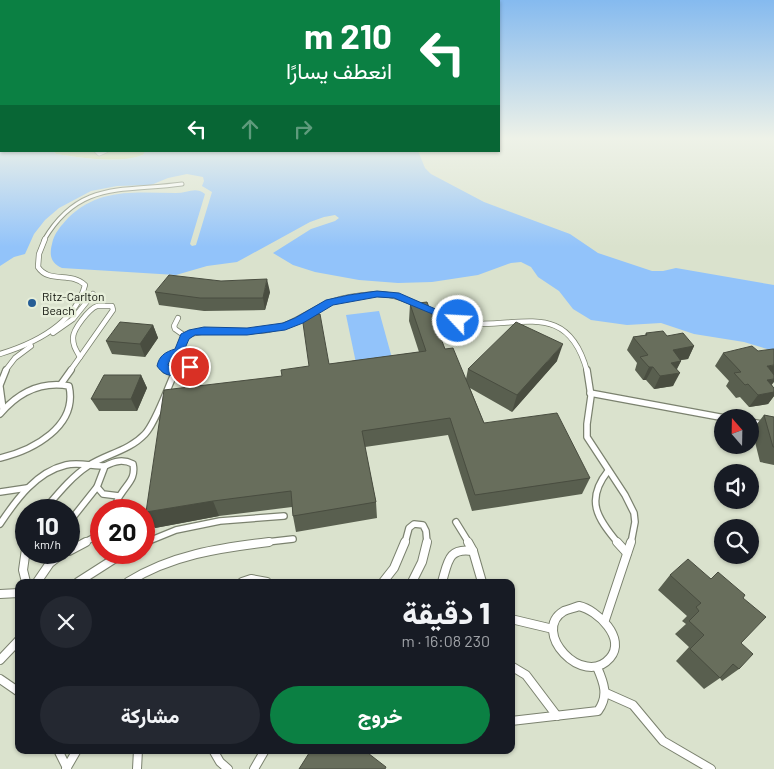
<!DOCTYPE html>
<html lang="ar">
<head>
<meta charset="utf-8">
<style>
  body { margin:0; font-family:Barlow,Vazirmatn,sans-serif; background:#242831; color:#f1f3f6; direction:rtl; height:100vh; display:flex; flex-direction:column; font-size:19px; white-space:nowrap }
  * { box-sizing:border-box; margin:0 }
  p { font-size:16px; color:#9ea1a6 }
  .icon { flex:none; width:28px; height:28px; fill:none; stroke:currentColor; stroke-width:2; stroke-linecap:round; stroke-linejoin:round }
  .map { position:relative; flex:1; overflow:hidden; direction:ltr }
  .side { position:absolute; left:15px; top:579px; width:500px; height:175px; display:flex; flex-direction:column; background:#171b24; border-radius:10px; box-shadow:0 1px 4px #0004; direction:rtl }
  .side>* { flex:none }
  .top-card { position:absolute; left:0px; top:0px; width:500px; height:152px; box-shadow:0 1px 4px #0004; direction:rtl; background:#0b8043; color:#fff; overflow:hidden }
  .needle { width:32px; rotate:340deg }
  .controls { position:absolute; left:714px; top:409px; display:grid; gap:10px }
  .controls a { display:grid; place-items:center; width:45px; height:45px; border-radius:50%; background:#171b24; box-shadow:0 1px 4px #0004; font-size:25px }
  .speed { position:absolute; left:15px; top:499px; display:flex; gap:10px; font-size:25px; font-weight:700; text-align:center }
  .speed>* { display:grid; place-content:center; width:65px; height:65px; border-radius:50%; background:#171b24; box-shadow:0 1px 4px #0004; line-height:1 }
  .speed small { font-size:12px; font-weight:400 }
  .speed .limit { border:8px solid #d22; background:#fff; color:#111 }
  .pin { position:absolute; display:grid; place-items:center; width:42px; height:42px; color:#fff; margin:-21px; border:2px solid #fff; border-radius:50%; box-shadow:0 1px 5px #0007 }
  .me { position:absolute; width:55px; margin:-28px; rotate:295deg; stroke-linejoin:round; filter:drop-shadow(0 0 4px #0008) }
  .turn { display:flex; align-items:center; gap:18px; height:105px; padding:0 25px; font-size:22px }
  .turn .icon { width:65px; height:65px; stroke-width:2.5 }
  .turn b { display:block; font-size:35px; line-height:42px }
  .lanes { display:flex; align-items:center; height:48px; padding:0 25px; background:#0003; justify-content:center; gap:25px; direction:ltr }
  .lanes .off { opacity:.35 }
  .round { display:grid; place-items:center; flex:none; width:52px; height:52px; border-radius:26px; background:#242831 }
  .head { display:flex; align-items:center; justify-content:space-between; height:85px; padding:0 25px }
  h1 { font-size:30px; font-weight:800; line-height:38px }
  .button { display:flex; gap:10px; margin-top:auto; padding:10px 25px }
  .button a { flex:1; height:58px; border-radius:30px; background:#0b8043; color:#fff; font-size:20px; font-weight:800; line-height:58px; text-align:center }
  .button a+a { background:#242831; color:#f1f3f6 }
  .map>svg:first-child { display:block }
  .green { fill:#abc674 }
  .water { fill:#92c3fa }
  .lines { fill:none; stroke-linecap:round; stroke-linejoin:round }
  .service-far3-casing { stroke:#7b826f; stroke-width:5 }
  .service-far2-casing { stroke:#7b826f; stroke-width:6 }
  .service-far1-casing { stroke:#7b826f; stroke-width:8 }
  .service-casing { stroke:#7b826f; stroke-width:10 }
  .service-far3 { stroke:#fff; stroke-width:3 }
  .service-far2 { stroke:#fff; stroke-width:4.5 }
  .service-far1 { stroke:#fff; stroke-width:5.5 }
  .service { stroke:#fff; stroke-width:8 }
  .wall { fill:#595f4f }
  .shaded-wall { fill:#494d40 }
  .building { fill:#686e5c; stroke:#494d40 }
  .route { fill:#1a73e8; stroke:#114b97 }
  .poi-dot { fill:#265d95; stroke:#e7efda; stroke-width:2 }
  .labels { text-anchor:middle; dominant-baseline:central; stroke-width:5; stroke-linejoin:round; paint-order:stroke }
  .poi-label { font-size:12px; fill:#0d1009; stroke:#e7efda; text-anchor:start }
</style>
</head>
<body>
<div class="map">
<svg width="774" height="769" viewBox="0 0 774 769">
  <rect width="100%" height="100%" fill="#dae2cd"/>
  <path class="green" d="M53 151H145L147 152C132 166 75 157 56 154Z"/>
  <g class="water">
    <path d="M0 139 1 151H53L56 154C84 158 116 164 143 155L145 151H418L425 168 431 174 484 202 570 234 598 253 652 271H663L676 268 774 285V351L744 342 694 334 661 323 627 325 591 320 573 309 559 291 538 277 531 267 521 262 511 263 478 275 432 282 398 283 359 280 315 272 293 265 273 253 311 229 335 221 339 218 335 215 324 217 310 222 237 262 207 266 176 275 62 268C51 263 49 256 52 244 54 233 61 226 68 218 100 187 136 193 176 193 187 193 196 186 205 194L190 244 192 246 196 245 212 192 202 186 204 181 203 177 187 174 168 178 151 185 117 186 91 191 59 208 45 220 34 234 25 254 14 257 0 266Z"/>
    <path d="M379 311 392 358 356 363 346 315Z"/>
  </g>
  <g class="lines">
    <defs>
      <g id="service-far3">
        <path d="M96 151 99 154 106 151"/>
        <path d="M44 240C79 180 123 192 182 184"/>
      </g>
      <g id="service-far2">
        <path d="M97 306H112L113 310 80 357C76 350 73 346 73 338 73 329 89 309 97 306Z"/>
        <path d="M178 318 174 326 175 329 185 336"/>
        <path d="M53 333 73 319 93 294"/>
        <path d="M179 351 185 336C212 326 240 334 268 330 291 326 309 311 330 302 344 297 360 295 375 294 406 293 429 314 458 321 511 334 566 293 587 371"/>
        <path d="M0 354C36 343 75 323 85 285 71 271 49 284 38 267L39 254 45 239"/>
        <path d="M5 371 15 358 31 346"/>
        <path d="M70 371 80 357"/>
        <path d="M168 371 163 366C167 352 179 350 192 353L195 357V362L182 371"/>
      </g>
      <g id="service-far1">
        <path d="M166 370 175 372"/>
        <path d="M587 370 591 396 587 424V437L625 495 634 513 635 522 631 543"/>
        <path d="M175 372 185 370"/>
        <path d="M61 384 71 370"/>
        <path d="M0 385 6 370"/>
        <path d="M0 387 3 409"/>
        <path d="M590 393 725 418"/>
        <path d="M0 414C18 393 41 381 69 386 78 426 34 450 0 458"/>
        <path d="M750 422 774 426"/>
        <path d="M608 471C585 500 597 518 618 543"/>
        <path d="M97 487 103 494 119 496"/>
        <path d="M0 492 27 488"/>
        <path d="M44 510C57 495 71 477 88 466 106 454 129 451 145 434 156 422 167 389 175 372"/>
        <path d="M456 522 469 543"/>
        <path d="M0 524C16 500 36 472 66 465 78 462 92 466 105 466"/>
        <path d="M69 528 74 516 97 487 105 466C115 461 123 459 133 464 136 478 128 483 121 494 117 499 116 504 114 510"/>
        <path d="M83 543 101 534"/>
        <path d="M144 543 176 530 220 521 284 516"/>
        <path d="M258 543 293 539"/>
        <path d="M405 543 409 528 414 524 423 525 426 531 427 543"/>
      </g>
      <g id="service">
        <path d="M468 542 473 551 482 582"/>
        <path d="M617 542 627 553"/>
        <path d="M144 543 146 542"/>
        <path d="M26 549 23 570 26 582"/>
        <path d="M69 551 86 542"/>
        <path d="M37 582 50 563 64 552"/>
        <path d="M78 582 125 552"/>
        <path d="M128 582C171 555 219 548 269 542"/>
        <path d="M242 582 251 579 267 582"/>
        <path d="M383 582 394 568 405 542"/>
        <path d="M412 582 422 562 427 542"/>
        <path d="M442 582C448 562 448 547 473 551"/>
        <path d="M0 594 19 593"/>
        <path d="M579 606C597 610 627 638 610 658 583 689 530 631 564 611 569 609 574 608 579 606Z"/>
        <path d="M511 619 553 629"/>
        <path d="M605 620 631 542"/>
        <path d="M0 660 19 640"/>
        <path d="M511 666 526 675 557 716"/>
        <path d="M0 679 19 692"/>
        <path d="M606 693 633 705 663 741 711 769"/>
        <path d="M511 721 598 711C609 696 604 683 597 667"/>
        <path d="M58 750 67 768"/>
        <path d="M213 750 220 762 228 769"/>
        <path d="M66 769 77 750"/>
        <path d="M137 769 138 750"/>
        <path d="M254 769 265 750"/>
      </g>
    </defs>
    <use href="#service-far3" class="service-far3-casing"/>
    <use href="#service-far2" class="service-far2-casing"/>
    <use href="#service-far1" class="service-far1-casing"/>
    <use href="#service" class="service-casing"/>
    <use href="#service-far3" class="service-far3"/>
    <use href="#service-far2" class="service-far2"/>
    <use href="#service-far1" class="service-far1"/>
    <use href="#service" class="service"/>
  </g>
  <g class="wall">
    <path d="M155 292H270L265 310 204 311 159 305Z"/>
    <path d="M410 304 445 349 466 379 468 369 557 361 512 412 470 388 484 423 590 478 582 494 472 511 448 435 365 447 376 502 377 518 296 532 293 516 292 507 219 516 155 528 146 512 282 376 329 364 419 352 409 321Z"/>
    <path d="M153 325 158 338 145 357 112 354 106 341Z"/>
    <path d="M646 333 667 336 694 346 688 359 680 360 681 361 677 369 673 386 654 389 646 380H643L635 370 637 363 627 350 633 337 645 335Z"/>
    <path d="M758 351 772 385 774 388V396L768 404 749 407 740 397 736 398 726 386 729 381 715 366 723 353Z"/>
    <path d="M141 375 147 388 137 411H99L91 399Z"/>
    <path d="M764 415 774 417V465L760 462 752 430Z"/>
    <path d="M670 575 711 579 743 598 741 643 739 669 722 681 720 678 704 689 676 661 689 647 675 634 686 624 682 621 687 616 658 590Z"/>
  </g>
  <g class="shaded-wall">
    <path d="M267 279 270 292 265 310 263 298Z"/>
    <path d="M153 325 158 338 145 357 140 344Z"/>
    <path d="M563 344 557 361 512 412 517 395Z"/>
    <path d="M694 346 688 359 667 362 673 350Z"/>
    <path d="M681 361 674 374 671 363Z"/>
    <path d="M774 365V376L767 366Z"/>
    <path d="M649 367H653L646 380H643Z"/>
    <path d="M680 373 673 386 654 389 660 376Z"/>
    <path d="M141 375 147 388 137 411 131 399Z"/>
    <path d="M774 379V382L767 391V380Z"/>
    <path d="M774 392V396L768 404 749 407 758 395Z"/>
    <path d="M213 501 219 516 155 528 146 512Z"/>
  </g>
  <g class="building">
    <path d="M169 275 221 281 267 279 263 298H200L155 292Z"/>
    <path d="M427 302 445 349 453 348 484 423 557 413 590 478 475 495 450 418 362 431 376 502 293 516 291 491 213 501 146 512 164 390 282 376 281 370 309 366 302 316 320 314 329 364 426 351 410 304Z"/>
    <path d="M120 322 153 325 140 344 106 341Z"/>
    <path d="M516 322 563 344 517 395 468 369Z"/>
    <path d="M663 331 667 336 683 333 694 346 673 350 681 361 671 363 680 373 660 376 653 367H649L640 357 648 355 633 337 647 335 646 333Z"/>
    <path d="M752 346 758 351 773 349H774V365L767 366 774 375V379L767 380 774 388V392L758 395 748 384 745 385 734 373 741 372 723 353Z"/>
    <path d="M104 375H141L131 399H91Z"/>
    <path d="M764 415 774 417V447H773Z"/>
    <path d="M688 559 711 579 718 572 745 595 743 598 766 617 741 643 753 654 739 669 733 664 720 678 690 649 704 635 689 621 699 611 696 607 701 603 670 575Z"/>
    <path d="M311 750H364L386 767 385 769H299Z"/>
  </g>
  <linearGradient id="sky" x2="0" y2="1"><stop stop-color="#85baef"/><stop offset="0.56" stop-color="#eef2e8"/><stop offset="1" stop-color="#eef2e8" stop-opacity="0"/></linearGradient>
  <rect width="774" height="247" fill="url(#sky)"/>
  <path class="route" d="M377 291 399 293 463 321 458 324 454 323 394 298 377 297 333 305 303 323 285 330 247 335H195L189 339 183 353C176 356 170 358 168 365L175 368 190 363 196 367 194 370C180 375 167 381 157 366 159 356 165 352 175 349L181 334 189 330 204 327 247 328 283 323 295 318 326 300 349 295Z"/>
  <circle class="poi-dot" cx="32" cy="303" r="5"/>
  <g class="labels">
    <g class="poi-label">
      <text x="42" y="296">Ritz-Carlton<tspan x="42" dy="14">Beach</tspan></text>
    </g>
  </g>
</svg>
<div class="controls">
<a><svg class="needle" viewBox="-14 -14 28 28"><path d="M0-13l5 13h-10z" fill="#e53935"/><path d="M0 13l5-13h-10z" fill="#9ea1a6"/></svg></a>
<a><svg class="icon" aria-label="sound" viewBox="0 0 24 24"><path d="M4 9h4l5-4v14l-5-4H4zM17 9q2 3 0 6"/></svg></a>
<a><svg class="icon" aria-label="search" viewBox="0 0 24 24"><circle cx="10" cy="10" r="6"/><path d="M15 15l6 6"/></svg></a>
</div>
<div class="speed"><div>10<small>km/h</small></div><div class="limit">20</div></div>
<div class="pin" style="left:190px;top:367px;background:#d93025"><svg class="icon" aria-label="arrive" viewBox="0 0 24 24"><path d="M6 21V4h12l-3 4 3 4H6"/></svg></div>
<svg class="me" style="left:458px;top:321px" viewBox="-20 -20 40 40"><circle r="17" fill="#1a73e8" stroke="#fff" stroke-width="3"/><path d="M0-11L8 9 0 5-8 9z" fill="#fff"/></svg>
<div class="top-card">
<div class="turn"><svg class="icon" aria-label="left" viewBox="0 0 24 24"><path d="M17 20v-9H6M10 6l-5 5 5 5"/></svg><div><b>210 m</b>انعطف يسارًا</div></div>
<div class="lanes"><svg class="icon" aria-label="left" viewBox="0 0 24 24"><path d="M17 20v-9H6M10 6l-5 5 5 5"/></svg><svg class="icon off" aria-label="ahead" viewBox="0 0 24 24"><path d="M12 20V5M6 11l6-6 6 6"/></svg><svg class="icon off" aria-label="right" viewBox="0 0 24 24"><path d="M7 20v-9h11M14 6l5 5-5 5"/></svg></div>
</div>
<section class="side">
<div class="head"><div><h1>1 دقيقة</h1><p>230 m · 16:08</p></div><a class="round"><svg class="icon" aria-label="close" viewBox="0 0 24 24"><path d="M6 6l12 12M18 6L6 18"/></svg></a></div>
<div class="button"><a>خروج</a><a>مشاركة</a></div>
</section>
</div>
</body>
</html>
